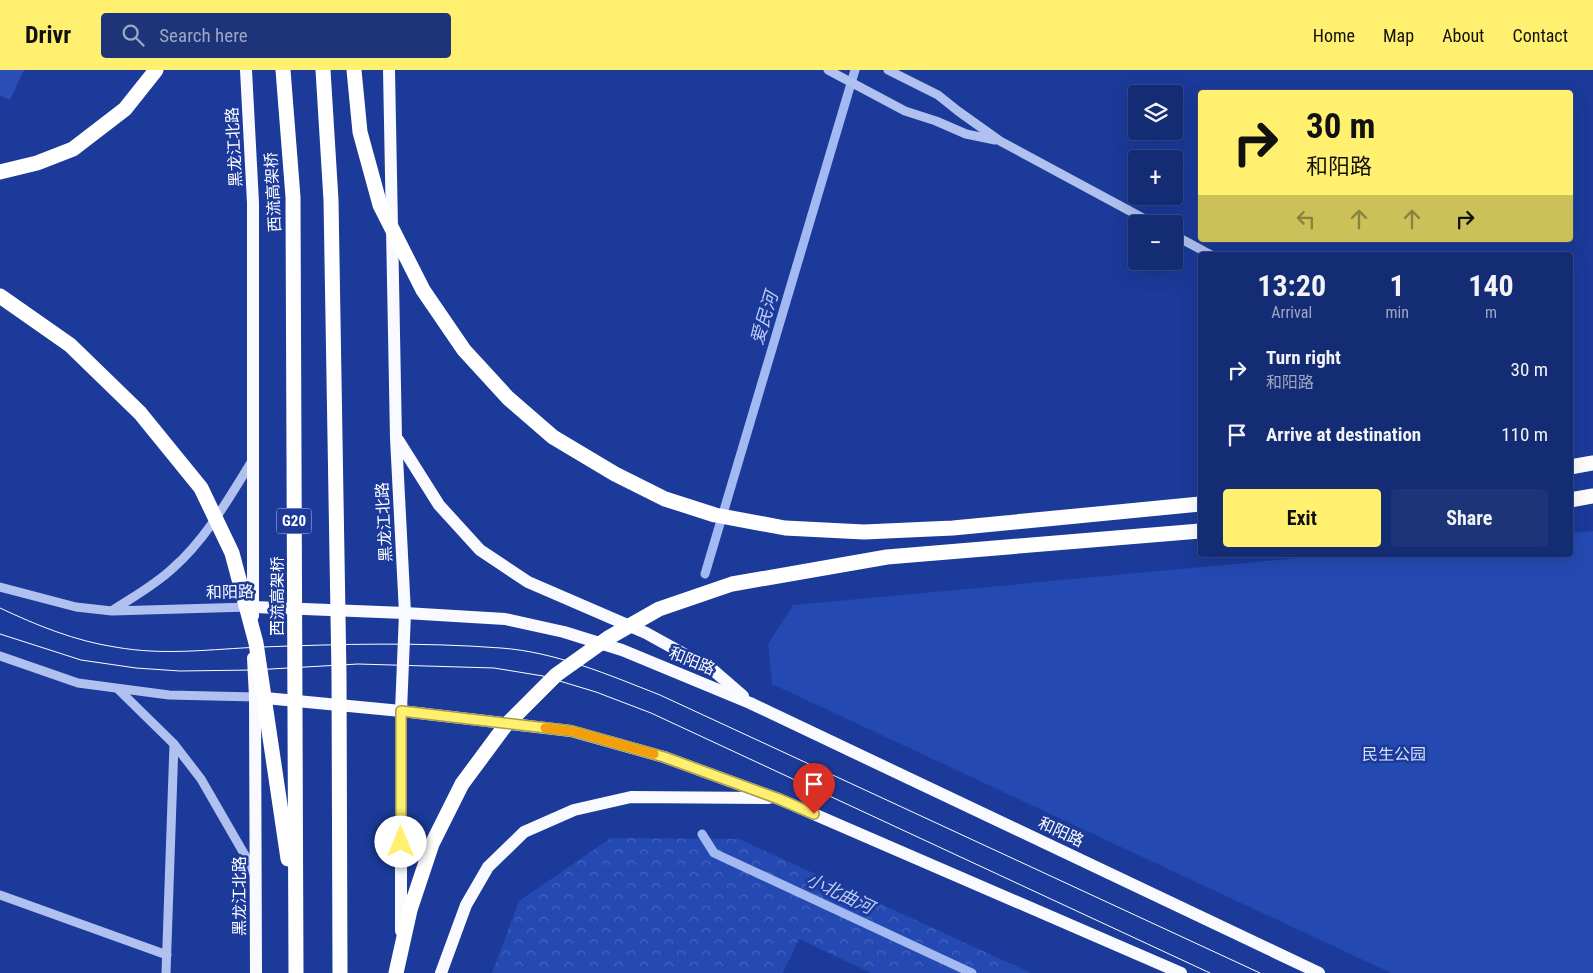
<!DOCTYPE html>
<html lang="en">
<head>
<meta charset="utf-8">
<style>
  body { margin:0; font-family:"Roboto Condensed","Noto Sans SC",sans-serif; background:#1d3478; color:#f1f3f6; height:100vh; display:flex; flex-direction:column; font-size:19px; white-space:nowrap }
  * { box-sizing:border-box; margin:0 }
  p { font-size:16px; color:#9da7c4 }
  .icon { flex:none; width:28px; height:28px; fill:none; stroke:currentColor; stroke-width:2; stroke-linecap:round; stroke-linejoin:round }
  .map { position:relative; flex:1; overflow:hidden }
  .sheet { position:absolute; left:1198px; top:182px; width:375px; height:305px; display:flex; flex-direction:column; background:#142c73; border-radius:5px; box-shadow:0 5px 20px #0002,0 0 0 1px #334885 }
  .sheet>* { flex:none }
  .banner { position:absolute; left:1198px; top:20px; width:375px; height:152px; border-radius:5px; box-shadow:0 5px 20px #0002,0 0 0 1px #334885; background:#fff06f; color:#111; overflow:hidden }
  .buttons { position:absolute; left:1128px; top:15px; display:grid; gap:10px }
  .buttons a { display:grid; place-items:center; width:55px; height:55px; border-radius:5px; background:#142c73; box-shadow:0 5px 20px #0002,0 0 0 1px #334885; font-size:25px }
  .pin { position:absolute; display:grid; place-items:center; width:42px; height:42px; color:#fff; margin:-51px -21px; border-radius:50% 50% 50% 0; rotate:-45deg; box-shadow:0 0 5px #0007 }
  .pin .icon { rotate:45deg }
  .me { position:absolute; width:55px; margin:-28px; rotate:0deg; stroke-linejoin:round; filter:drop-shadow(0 0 4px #0008) }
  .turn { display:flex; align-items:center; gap:18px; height:105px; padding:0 25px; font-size:22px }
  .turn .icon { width:65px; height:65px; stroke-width:2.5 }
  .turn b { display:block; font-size:35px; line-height:42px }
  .lanes { display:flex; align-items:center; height:48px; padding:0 25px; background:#0003; justify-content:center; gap:25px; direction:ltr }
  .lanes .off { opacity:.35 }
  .eta { display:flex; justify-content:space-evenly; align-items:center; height:85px; text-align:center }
  .eta b { font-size:30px; font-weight:700; line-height:35px }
  .cta { display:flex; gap:10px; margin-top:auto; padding:10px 25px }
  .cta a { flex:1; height:58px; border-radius:5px; background:#fff06f; color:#111; font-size:20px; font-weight:700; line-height:58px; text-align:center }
  .cta a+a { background:#1d3478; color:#f1f3f6 }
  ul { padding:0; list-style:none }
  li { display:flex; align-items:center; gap:15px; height:65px; padding:0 25px }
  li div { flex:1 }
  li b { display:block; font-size:19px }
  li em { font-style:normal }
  header { display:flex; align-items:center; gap:30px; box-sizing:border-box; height:70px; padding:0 25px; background:#fff06f; color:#111 }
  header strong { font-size:24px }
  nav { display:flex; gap:28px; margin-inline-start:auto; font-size:18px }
  .search { width:350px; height:45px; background:#1d3478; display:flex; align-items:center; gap:12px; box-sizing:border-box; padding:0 18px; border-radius:5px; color:#9da7c4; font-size:19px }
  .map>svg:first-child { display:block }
  .forest { fill:url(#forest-crowns) }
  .green { fill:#2449b2 }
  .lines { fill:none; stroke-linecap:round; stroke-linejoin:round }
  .stream { stroke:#a3b9f2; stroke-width:9 }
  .building { fill:#2a4eb6 }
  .minor { stroke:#b0c1f0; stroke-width:9 }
  .major { stroke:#f9faff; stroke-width:12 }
  .highway { stroke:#fff; stroke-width:15 }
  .tram { stroke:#fff; stroke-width:1 }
  .highway-bridge { stroke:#fff; stroke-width:15 }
  .route-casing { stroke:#a69c48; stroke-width:12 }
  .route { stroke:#fff06f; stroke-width:9 }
  .slow { stroke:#f59e0b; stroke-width:9 }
  .labels { text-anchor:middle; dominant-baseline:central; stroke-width:5; stroke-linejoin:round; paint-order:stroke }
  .shield { fill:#1b3a99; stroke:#bbc4e0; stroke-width:1 }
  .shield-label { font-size:15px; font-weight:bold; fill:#fff }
  .street-label { font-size:16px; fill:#fff; stroke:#1b3a99 }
  .park-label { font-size:16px; fill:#d7e1fb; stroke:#1b3a99 }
  .water-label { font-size:18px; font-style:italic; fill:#bcccf7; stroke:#1b3a99 }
</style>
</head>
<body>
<header>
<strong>Drivr</strong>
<div class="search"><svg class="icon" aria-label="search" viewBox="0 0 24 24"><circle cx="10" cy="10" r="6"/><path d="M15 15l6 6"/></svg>Search here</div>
<nav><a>Home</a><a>Map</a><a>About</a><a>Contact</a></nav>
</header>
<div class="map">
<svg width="1593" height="903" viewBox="0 0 1593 903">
  <defs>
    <pattern id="forest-crowns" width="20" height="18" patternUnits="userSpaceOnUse" patternTransform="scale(1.25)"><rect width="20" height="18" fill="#2449b2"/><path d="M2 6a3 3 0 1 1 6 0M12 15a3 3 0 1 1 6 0" fill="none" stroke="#4564be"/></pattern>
  </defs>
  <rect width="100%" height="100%" fill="#1b3a99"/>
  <path class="forest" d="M611 768 739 769 1031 903H871L799 869 783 903H492L519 831Z"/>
  <path class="green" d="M1593 461V903H1391L772 614 768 574 793 535 1332 485H1570V463Z"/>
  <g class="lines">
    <g class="stream">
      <path d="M705 504 855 0"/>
      <path d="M702 764 714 783 972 903"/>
    </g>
  </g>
  <path class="building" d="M0 0H24L10 30 0 26Z"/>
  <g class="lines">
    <g class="minor">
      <path d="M828 0 905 41 936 51 966 64 995 70"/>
      <path d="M888 0 938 25 958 41 1000 71 1154 154"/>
      <path d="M1174 165 1211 185"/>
      <path d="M0 517 76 537 112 541 249 537"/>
      <path d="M113 540C133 527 155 515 173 498 206 469 229 428 252 391"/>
      <path d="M0 586 78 613 169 625 255 627"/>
      <path d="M119 620 174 674 201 709 250 794 254 804"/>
      <path d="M0 825 167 885"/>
      <path d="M166 903 174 674"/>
    </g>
    <g class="major">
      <path d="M246 0 253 133V546"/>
      <path d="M389 0 396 368 405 543 401 641V861"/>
      <path d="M398 370 439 435 480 480 528 512 646 563 713 600 743 626"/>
      <path d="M253 537 405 543 505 549 564 562 622 580 750 633 1319 903"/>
      <path d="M253 588 255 627 256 903"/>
      <path d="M255 627 401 641 571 661 664 687 779 729 1181 903"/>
      <path d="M441 903 466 835 488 797 524 762 574 740 631 727 769 728"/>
    </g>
    <g class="highway">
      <path d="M0 102 37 93 73 79 125 39 156 0"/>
      <path d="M1570 397 1593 393"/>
      <path d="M1570 430 1593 426"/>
    </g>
    <g class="tram">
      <path d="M0 538C36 555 75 571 115 577 165 586 211 579 262 577 341 574 421 572 501 578 556 582 609 605 660 625L1260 903"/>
      <path d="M0 564 81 590 136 598 180 601 253 600 358 594 494 598 543 606 596 622 651 643 1210 903"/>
    </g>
    <g class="highway-bridge">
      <path d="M283 0 293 127 296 903"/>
      <path d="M323 0 331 130 339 605 340 903"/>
      <path d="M354 0 360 62 380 135 423 220 464 280 508 328 553 367 615 404 665 429 715 445 785 458 864 462 953 458 1200 434"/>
      <path d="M0 226 70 275 140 343 201 418 232 483 256 573 288 789"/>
      <path d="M396 903 410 840 432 774 462 714 505 656 556 605 608 568 659 539 732 514 887 487 1200 461"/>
    </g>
  </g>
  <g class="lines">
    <defs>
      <path id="route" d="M401 772V641L572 661 664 687 779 729 814 744"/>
    </defs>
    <use href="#route" class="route-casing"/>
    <use href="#route" class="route"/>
    <path class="slow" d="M545 658 572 661 654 684"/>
  </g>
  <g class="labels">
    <rect class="shield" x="276.5" y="438.5" width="35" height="25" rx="4"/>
    <g class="shield-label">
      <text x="294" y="451">G20</text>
    </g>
    <g class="street-label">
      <text transform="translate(234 77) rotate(-93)">黑龙江北路</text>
      <text transform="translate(273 122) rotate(-93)">西流高架桥</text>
      <text transform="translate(384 452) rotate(-93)">黑龙江北路</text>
      <text transform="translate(230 522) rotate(-1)">和阳路</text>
      <text transform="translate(277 526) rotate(-90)">西流高架桥</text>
      <text transform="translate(692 591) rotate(22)">和阳路</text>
      <text transform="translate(1061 762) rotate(25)">和阳路</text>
      <text transform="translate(239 826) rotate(-90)">黑龙江北路</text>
    </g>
    <g class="park-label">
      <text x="1394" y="684">民生公园</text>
    </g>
    <g class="water-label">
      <text transform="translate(764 248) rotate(-73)">爱民河</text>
      <text transform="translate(840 823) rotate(25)">小北曲河</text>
    </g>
  </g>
</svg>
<div class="buttons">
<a><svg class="icon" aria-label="layers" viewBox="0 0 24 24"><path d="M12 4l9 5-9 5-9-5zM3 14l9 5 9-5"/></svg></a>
<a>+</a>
<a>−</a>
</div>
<div class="pin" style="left:814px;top:744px;background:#d93025"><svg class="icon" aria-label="arrive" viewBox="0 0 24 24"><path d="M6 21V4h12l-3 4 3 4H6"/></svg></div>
<svg class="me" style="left:401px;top:772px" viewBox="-20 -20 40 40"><circle r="19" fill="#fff"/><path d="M0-13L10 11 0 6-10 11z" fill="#fff06f"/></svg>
<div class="banner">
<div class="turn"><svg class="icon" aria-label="right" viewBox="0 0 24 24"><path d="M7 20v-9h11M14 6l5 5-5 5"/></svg><div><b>30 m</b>和阳路</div></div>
<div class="lanes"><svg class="icon off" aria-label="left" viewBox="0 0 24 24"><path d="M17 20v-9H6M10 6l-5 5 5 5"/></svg><svg class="icon off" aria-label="ahead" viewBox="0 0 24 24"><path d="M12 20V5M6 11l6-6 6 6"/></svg><svg class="icon off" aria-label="ahead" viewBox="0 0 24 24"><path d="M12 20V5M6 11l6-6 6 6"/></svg><svg class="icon" aria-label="right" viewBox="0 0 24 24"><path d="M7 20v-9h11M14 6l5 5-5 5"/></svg></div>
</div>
<section class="sheet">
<div class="eta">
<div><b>13:20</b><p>Arrival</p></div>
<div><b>1</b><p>min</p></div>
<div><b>140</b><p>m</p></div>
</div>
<ul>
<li><svg class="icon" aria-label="right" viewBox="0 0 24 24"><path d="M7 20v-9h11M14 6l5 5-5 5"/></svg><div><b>Turn right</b><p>和阳路</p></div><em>30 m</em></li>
<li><svg class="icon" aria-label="arrive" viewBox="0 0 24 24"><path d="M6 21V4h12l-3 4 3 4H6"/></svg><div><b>Arrive at destination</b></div><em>110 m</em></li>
</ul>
<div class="cta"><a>Exit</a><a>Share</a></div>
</section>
</div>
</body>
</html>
